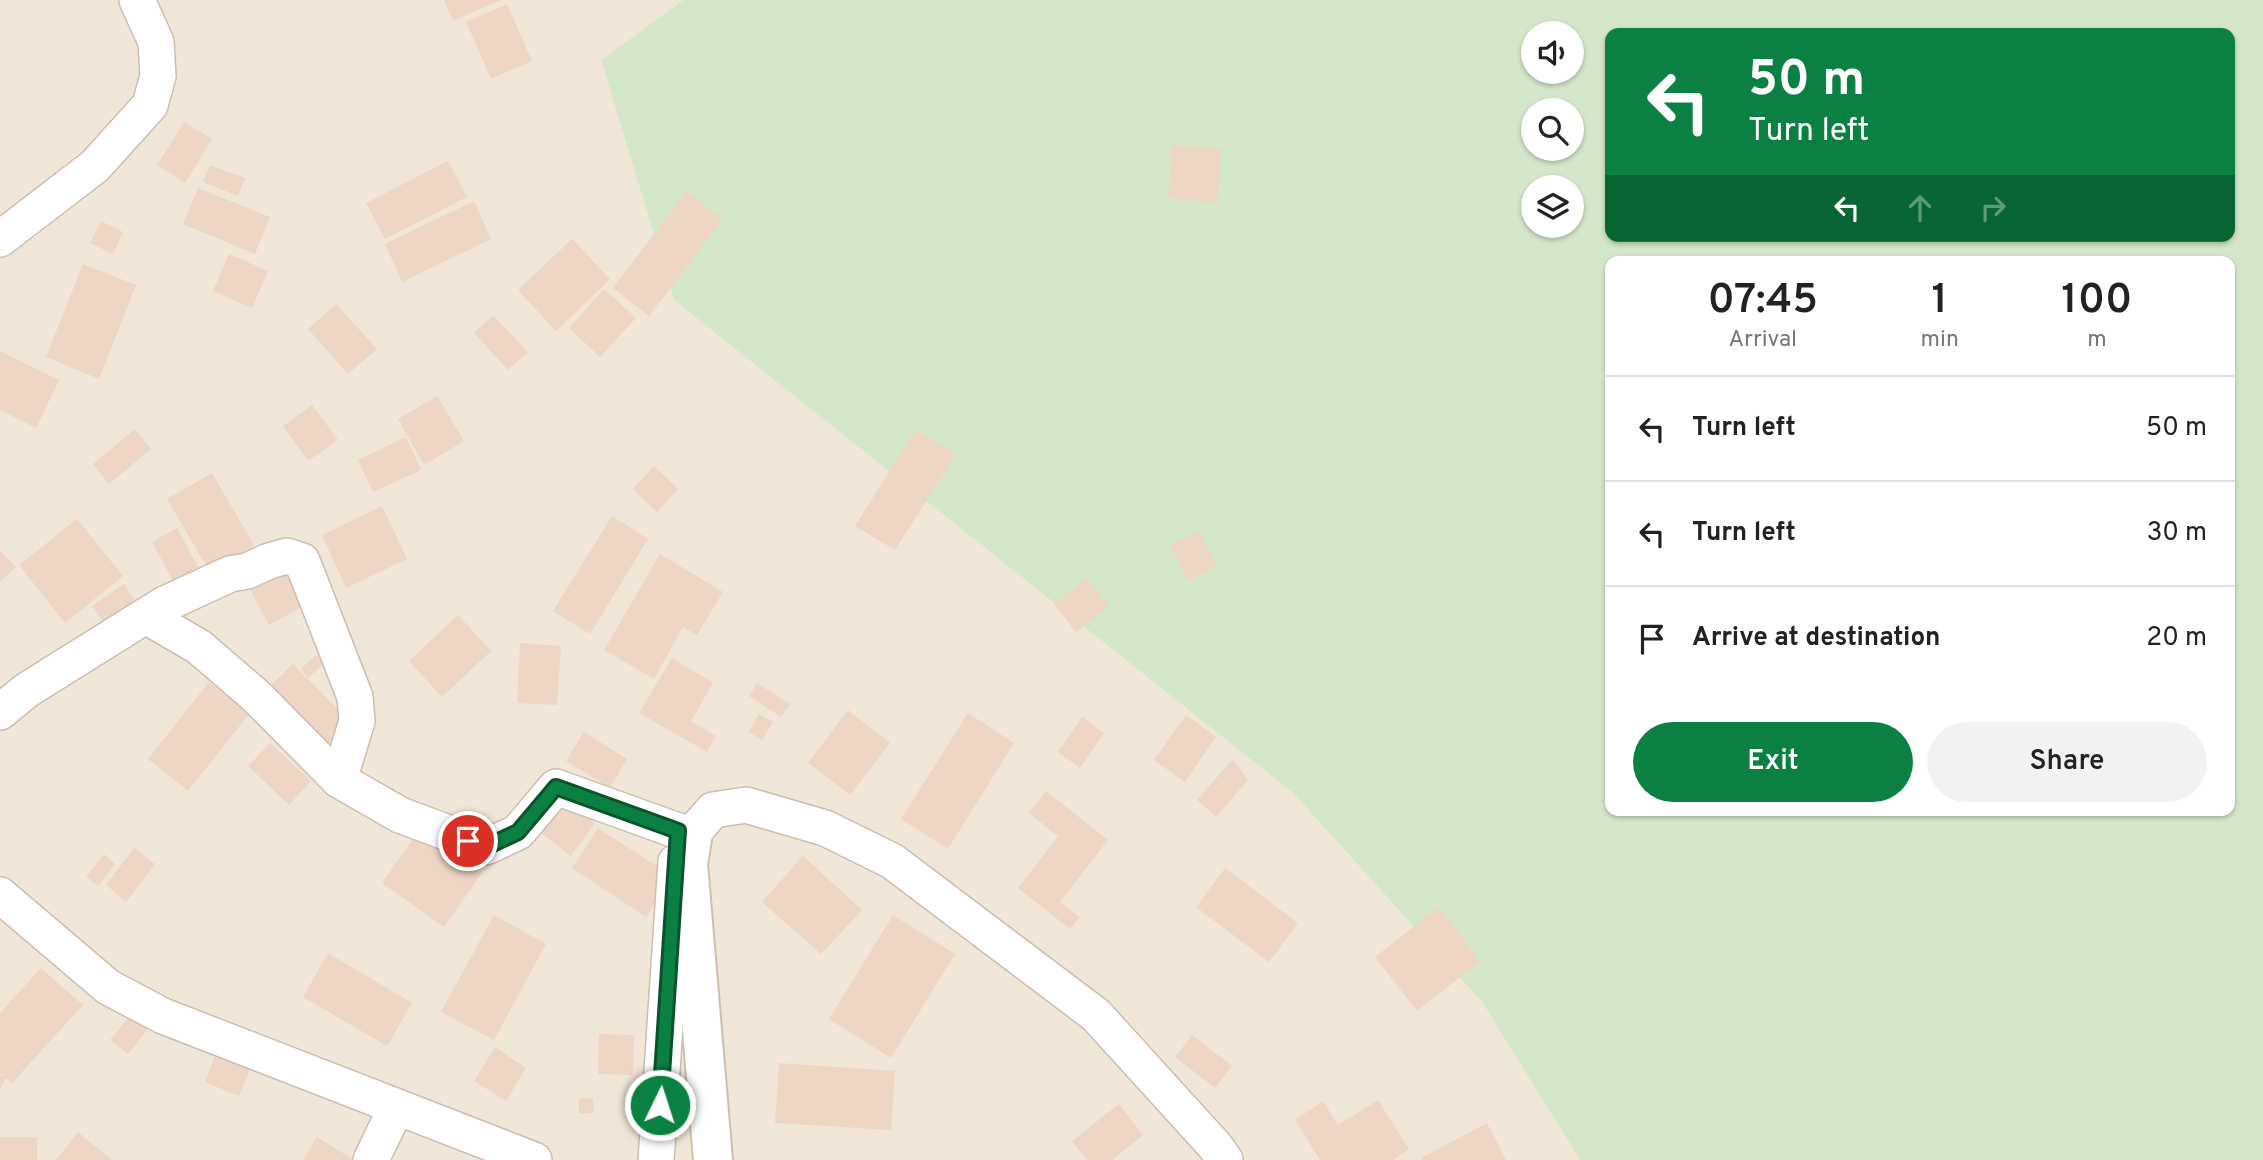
<!DOCTYPE html>
<html lang="en">
<head>
<meta charset="utf-8">
<style>
  body { margin:0; font-family:Overpass,sans-serif; background:#f2f2f2; color:#222; height:100vh; display:flex; flex-direction:column; font-size:26px; white-space:nowrap }
  * { box-sizing:border-box; margin:0 }
  p { font-size:23px; color:#767676 }
  .icon { flex:none; width:38px; height:38px; fill:none; stroke:currentColor; stroke-width:2; stroke-linecap:round; stroke-linejoin:round }
  .map { position:relative; flex:1; overflow:hidden }
  .sheet { position:absolute; left:1605px; top:256px; width:630px; height:560px; display:flex; flex-direction:column; background:#fff; border-radius:14px; box-shadow:0 2px 5px #0004 }
  .sheet>* { flex:none }
  .guide { position:absolute; left:1605px; top:28px; width:630px; height:214px; border-radius:14px; box-shadow:0 2px 5px #0004; background:#0b8043; color:#fff; overflow:hidden }
  .controls { position:absolute; left:1521px; top:21px; display:grid; gap:14px }
  .controls a { display:grid; place-items:center; width:63px; height:63px; border-radius:50%; background:#fff; box-shadow:0 2px 5px #0004; font-size:35px }
  .pin { position:absolute; display:grid; place-items:center; width:60px; height:60px; color:#fff; margin:-30px; border:4px solid #fff; border-radius:50%; box-shadow:0 2px 7px #0007 }
  .me { position:absolute; width:77px; margin:-38px; rotate:4deg; stroke-linejoin:round; filter:drop-shadow(0 0 5px #0008) }
  .turn { display:flex; align-items:center; gap:24px; height:147px; padding:0 28px; font-size:32px }
  .turn .icon { width:91px; height:91px; stroke-width:2.5 }
  .turn b { display:block; font-size:49px; line-height:60px }
  .lanes { display:flex; align-items:center; height:66px; padding:0 28px; background:#0003; justify-content:center; gap:35px; direction:ltr }
  .lanes .off { opacity:.35 }
  .eta { display:flex; justify-content:space-evenly; align-items:center; height:119px; text-align:center }
  .eta b { font-size:42px; font-weight:600; line-height:49px }
  .button { display:flex; gap:14px; margin-top:auto; padding:14px 28px }
  .button a { flex:1; height:80px; border-radius:42px; background:#0b8043; color:#fff; font-size:28px; font-weight:600; line-height:80px; text-align:center }
  .button a+a { background:#f2f2f2; color:#222 }
  ul { padding:0; list-style:none }
  li { display:flex; align-items:center; gap:21px; height:105px; padding:0 28px; border-top:2px solid #e0e0e0 }
  li div { flex:1 }
  li b { display:block; font-size:26px }
  li em { font-style:normal }
  .map>svg:first-child { display:block }
  .residential { fill:#f1e7d9 }
  .green { fill:#d5e7ca; fill-rule:evenodd }
  .building { fill:#edd6c5 }
  .lines { fill:none; stroke-linecap:round; stroke-linejoin:round }
  .street-casing { stroke:#ccbdb1; stroke-width:38 }
  .secondary-casing { stroke:#cebeaf; stroke-width:42 }
  .street { stroke:#fff; stroke-width:35 }
  .secondary { stroke:#fff; stroke-width:38 }
  .route-casing { stroke:#07532c; stroke-width:18 }
  .route { stroke:#0b8043; stroke-width:12 }
</style>
</head>
<body>
<div class="map">
<svg width="2263" height="1160" viewBox="0 0 2263 1160">
  <rect width="100%" height="100%" fill="#faf5ea"/>
  <path class="residential" d="M0 0H683L601 60 675 300 1293 793 1482 1002 1580 1160H0Z"/>
  <path class="green" d="M683 0H2263V1160H1580L1482 1002 1293 793 674 300 601 60ZM1533 33H1572V72H1533ZM1610 33H2230V236H1610ZM1533 110H1572V149H1533ZM1533 187H1572V226H1533ZM1610 261H2230V810H1610Z"/>
  <g class="building">
    <path d="M444 0H501L453 21Z"/>
    <path d="M507 4 532 61 491 79 466 22Z"/>
    <path d="M184 122 212 139 185 183 157 165Z"/>
    <path d="M1172 145 1221 149 1217 203 1168 198Z"/>
    <path d="M448 161 467 197 385 239 366 203Z"/>
    <path d="M210 165 245 178 238 196 203 182Z"/>
    <path d="M198 188 270 217 255 254 183 224Z"/>
    <path d="M687 191 723 219 649 316 613 288Z"/>
    <path d="M474 201 491 239 402 282 385 244Z"/>
    <path d="M101 221 123 232 113 254 90 243Z"/>
    <path d="M572 239 610 279 556 331 518 290Z"/>
    <path d="M229 254 268 271 252 308 213 291Z"/>
    <path d="M83 264 136 285 99 379 46 357Z"/>
    <path d="M604 289 636 318 600 357 569 328Z"/>
    <path d="M336 304 377 349 348 374 308 329Z"/>
    <path d="M493 315 528 352 508 370 474 333Z"/>
    <path d="M0 351 59 380 36 428 0 410Z"/>
    <path d="M437 396 464 441 424 465 398 419Z"/>
    <path d="M312 405 338 440 308 461 283 426Z"/>
    <path d="M135 429 151 449 109 484 93 464Z"/>
    <path d="M916 429 956 454 895 550 855 526Z"/>
    <path d="M406 437 421 470 373 492 358 460Z"/>
    <path d="M654 466 678 489 657 512 633 489Z"/>
    <path d="M212 473 254 545 210 572 167 499Z"/>
    <path d="M382 506 407 559 346 588 322 535Z"/>
    <path d="M612 516 648 539 590 634 553 611Z"/>
    <path d="M77 519 123 576 65 623 19 565Z"/>
    <path d="M177 528 202 574 177 588 152 542Z"/>
    <path d="M1198 531 1217 566 1189 581 1170 546Z"/>
    <path d="M0 551 16 567 0 582Z"/>
    <path d="M660 554 723 592 697 635 683 627 654 679 604 650Z"/>
    <path d="M291 558 313 601 269 625 246 582Z"/>
    <path d="M1087 578 1109 607 1076 632 1054 604Z"/>
    <path d="M124 584 138 605 107 627 92 606Z"/>
    <path d="M458 615 491 651 442 697 409 661Z"/>
    <path d="M520 643 561 646 557 705 517 703Z"/>
    <path d="M316 655 324 664 308 678 301 669Z"/>
    <path d="M672 658 713 683 691 721 716 736 707 752 639 713Z"/>
    <path d="M293 664 350 722 327 745 269 687Z"/>
    <path d="M209 682 249 714 188 791 148 759Z"/>
    <path d="M757 683 790 704 781 717 749 696Z"/>
    <path d="M848 710 890 743 850 795 808 763Z"/>
    <path d="M968 713 1014 743 948 849 901 819Z"/>
    <path d="M759 714 773 722 762 740 749 732Z"/>
    <path d="M1186 715 1216 737 1185 782 1154 760Z"/>
    <path d="M1082 717 1104 733 1080 768 1058 752Z"/>
    <path d="M584 732 627 759 610 788 566 761Z"/>
    <path d="M270 743 311 781 289 805 248 766Z"/>
    <path d="M1233 759 1248 780 1216 817 1197 800Z"/>
    <path d="M1046 791 1108 840 1060 902 1080 917 1070 929 1018 888 1058 836 1029 813Z"/>
    <path d="M564 801 595 823 571 856 541 833Z"/>
    <path d="M598 828 672 876 646 917 572 868Z"/>
    <path d="M420 829 482 873 444 927 382 883Z"/>
    <path d="M134 848 155 864 126 902 106 885Z"/>
    <path d="M104 854 115 864 98 886 86 877Z"/>
    <path d="M803 856 862 910 821 954 762 902Z"/>
    <path d="M1225 868 1298 923 1269 962 1196 907Z"/>
    <path d="M1439 907 1480 961 1417 1011 1375 957Z"/>
    <path d="M494 915 546 944 494 1040 441 1012Z"/>
    <path d="M893 915 955 954 891 1058 829 1019Z"/>
    <path d="M328 953 412 1003 387 1046 303 997Z"/>
    <path d="M41 968 83 1005 12 1083 5 1078 0 1091V1075L4 1077 0 1073V1013Z"/>
    <path d="M135 1010 152 1024 128 1054 110 1040Z"/>
    <path d="M599 1034 634 1035 633 1075 598 1074Z"/>
    <path d="M1192 1035 1232 1066 1215 1088 1175 1057Z"/>
    <path d="M495 1047 526 1068 506 1101 474 1081Z"/>
    <path d="M218 1048 253 1062 239 1096 205 1082Z"/>
    <path d="M779 1063 895 1071 891 1130 775 1123Z"/>
    <path d="M593 1098 594 1113H579V1099Z"/>
    <path d="M1378 1100 1409 1149 1393 1160H1320L1295 1120 1323 1101 1338 1125Z"/>
    <path d="M1119 1104 1143 1135 1112 1160H1087L1072 1141Z"/>
    <path d="M1487 1123 1506 1160H1422L1421 1158Z"/>
    <path d="M78 1132 112 1160H56Z"/>
    <rect x="0" y="1137" width="37" height="23"/>
    <path d="M317 1137 354 1160H303Z"/>
  </g>
  <g class="lines">
    <defs>
      <g id="street">
        <path d="M0 239 95 166 150 105 158 76 156 42 137 0"/>
        <path d="M146 616 199 647 256 696 339 780 400 815 486 847 518 832 556 787 678 831 693 833 713 810 746 805 825 828 892 861 1096 1015 1215 1146 1225 1160"/>
        <path d="M0 712 27 690 163 605 230 574 247 571 269 561 287 556 302 561 355 697 357 721 339 780"/>
        <path d="M0 895 108 987 163 1016 534 1160"/>
        <path d="M371 1160 396 1108"/>
        <path d="M656 1160 676 862"/>
      </g>
      <path id="secondary" d="M693 833 688 864 713 1160"/>
    </defs>
    <use href="#street" class="street-casing"/>
    <use href="#secondary" class="secondary-casing"/>
    <use href="#street" class="street"/>
    <use href="#secondary" class="secondary"/>
  </g>
  <g class="lines">
    <defs>
      <path id="route" d="M468 841 486 847 518 832 556 787 678 831 660 1105"/>
    </defs>
    <use href="#route" class="route-casing"/>
    <use href="#route" class="route"/>
  </g>
</svg>
<div class="controls">
<a><svg class="icon" aria-label="sound" viewBox="0 0 24 24"><path d="M4 9h4l5-4v14l-5-4H4zM17 9q2 3 0 6"/></svg></a>
<a><svg class="icon" aria-label="search" viewBox="0 0 24 24"><circle cx="10" cy="10" r="6"/><path d="M15 15l6 6"/></svg></a>
<a><svg class="icon" aria-label="layers" viewBox="0 0 24 24"><path d="M12 4l9 5-9 5-9-5zM3 14l9 5 9-5"/></svg></a>
</div>
<div class="pin" style="left:468px;top:841px;background:#d93025"><svg class="icon" aria-label="arrive" viewBox="0 0 24 24"><path d="M6 21V4h12l-3 4 3 4H6"/></svg></div>
<svg class="me" style="left:660px;top:1105px" viewBox="-20 -20 40 40"><circle r="17" fill="#0b8043" stroke="#fff" stroke-width="3"/><path d="M0-11L8 9 0 5-8 9z" fill="#fff"/></svg>
<div class="guide">
<div class="turn"><svg class="icon" aria-label="left" viewBox="0 0 24 24"><path d="M17 20v-9H6M10 6l-5 5 5 5"/></svg><div><b>50 m</b>Turn left</div></div>
<div class="lanes"><svg class="icon" aria-label="left" viewBox="0 0 24 24"><path d="M17 20v-9H6M10 6l-5 5 5 5"/></svg><svg class="icon off" aria-label="ahead" viewBox="0 0 24 24"><path d="M12 20V5M6 11l6-6 6 6"/></svg><svg class="icon off" aria-label="right" viewBox="0 0 24 24"><path d="M7 20v-9h11M14 6l5 5-5 5"/></svg></div>
</div>
<section class="sheet">
<div class="eta">
<div><b>07:45</b><p>Arrival</p></div>
<div><b>1</b><p>min</p></div>
<div><b>100</b><p>m</p></div>
</div>
<ul>
<li><svg class="icon" aria-label="left" viewBox="0 0 24 24"><path d="M17 20v-9H6M10 6l-5 5 5 5"/></svg><div><b>Turn left</b></div><em>50 m</em></li>
<li><svg class="icon" aria-label="left" viewBox="0 0 24 24"><path d="M17 20v-9H6M10 6l-5 5 5 5"/></svg><div><b>Turn left</b></div><em>30 m</em></li>
<li><svg class="icon" aria-label="arrive" viewBox="0 0 24 24"><path d="M6 21V4h12l-3 4 3 4H6"/></svg><div><b>Arrive at destination</b></div><em>20 m</em></li>
</ul>
<div class="button"><a>Exit</a><a>Share</a></div>
</section>
</div>
</body>
</html>
